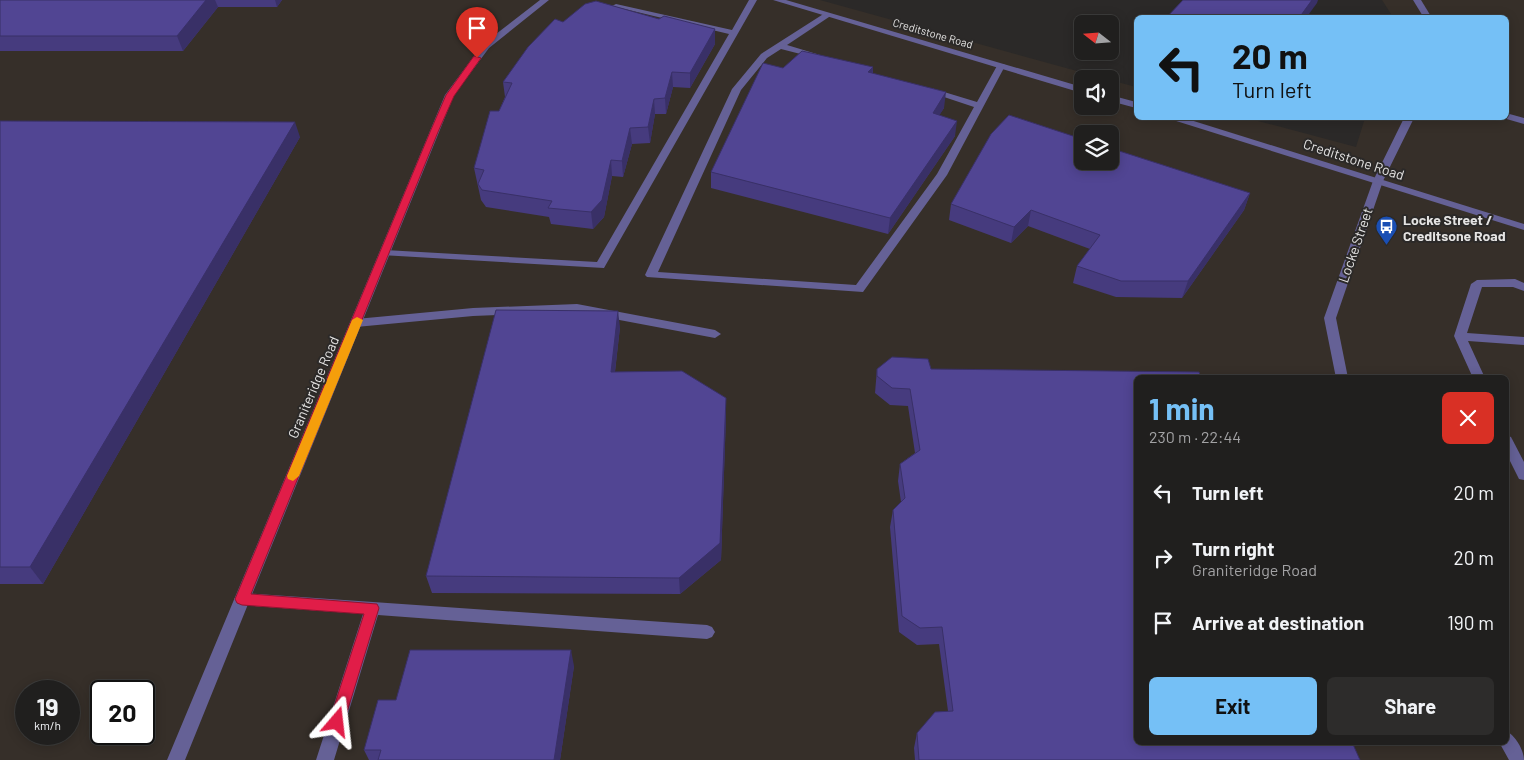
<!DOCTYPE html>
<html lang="en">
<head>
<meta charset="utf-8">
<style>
  body { margin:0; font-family:Barlow,sans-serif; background:#2d2c2b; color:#f1f3f6; height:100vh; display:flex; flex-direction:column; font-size:19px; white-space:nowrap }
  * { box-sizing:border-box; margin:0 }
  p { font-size:16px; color:#a2a2a4 }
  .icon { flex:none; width:28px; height:28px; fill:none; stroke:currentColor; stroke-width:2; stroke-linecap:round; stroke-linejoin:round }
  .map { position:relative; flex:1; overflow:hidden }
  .details { position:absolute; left:1134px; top:375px; width:375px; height:370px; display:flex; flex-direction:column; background:#201f1e; border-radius:8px; box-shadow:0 2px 12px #0003,0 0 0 1px #3d3d3c }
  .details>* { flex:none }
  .hud { position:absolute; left:1134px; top:15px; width:375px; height:105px; border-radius:8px; box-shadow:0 2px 12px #0003,0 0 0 1px #3d3d3c; background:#75c0f6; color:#111; overflow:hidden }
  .needle { width:32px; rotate:287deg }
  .buttons { position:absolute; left:1074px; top:15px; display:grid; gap:10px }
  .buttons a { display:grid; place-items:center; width:45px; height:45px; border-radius:8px; background:#201f1e; box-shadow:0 2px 12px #0003,0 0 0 1px #3d3d3c; font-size:25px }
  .speed { position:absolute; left:15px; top:680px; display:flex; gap:10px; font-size:25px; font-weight:700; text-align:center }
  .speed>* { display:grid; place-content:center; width:65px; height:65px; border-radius:50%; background:#201f1e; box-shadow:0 2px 12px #0003,0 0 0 1px #3d3d3c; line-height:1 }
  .speed small { font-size:12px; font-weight:400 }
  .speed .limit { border:2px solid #111; border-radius:8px; background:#fff; color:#111 }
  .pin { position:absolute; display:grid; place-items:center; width:42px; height:42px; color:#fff; margin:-51px -21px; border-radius:50% 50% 50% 0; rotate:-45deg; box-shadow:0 0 5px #0007 }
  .pin .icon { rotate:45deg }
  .me { position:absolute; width:55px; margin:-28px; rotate:17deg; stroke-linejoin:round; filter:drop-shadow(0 0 4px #0008) }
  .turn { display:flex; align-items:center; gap:18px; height:105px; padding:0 15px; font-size:22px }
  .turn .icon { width:65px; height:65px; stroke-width:2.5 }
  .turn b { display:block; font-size:35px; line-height:42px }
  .round { display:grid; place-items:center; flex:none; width:52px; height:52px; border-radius:8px; background:#2d2c2b }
  .head { display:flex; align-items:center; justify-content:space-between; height:85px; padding:0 15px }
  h1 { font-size:30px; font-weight:700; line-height:38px; color:#75c0f6 }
  .cta { display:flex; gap:10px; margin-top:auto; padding:10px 15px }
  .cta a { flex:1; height:58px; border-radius:8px; background:#75c0f6; color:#111; font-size:20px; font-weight:700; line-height:58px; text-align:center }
  .cta a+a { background:#2d2c2b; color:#f1f3f6 }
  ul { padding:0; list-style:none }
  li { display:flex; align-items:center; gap:15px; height:65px; padding:0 15px }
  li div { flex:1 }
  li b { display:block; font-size:19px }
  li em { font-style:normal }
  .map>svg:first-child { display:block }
  .built { fill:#362f29; fill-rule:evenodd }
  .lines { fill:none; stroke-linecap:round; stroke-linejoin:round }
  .service { fill:#656196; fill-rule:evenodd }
  .minor { fill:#656196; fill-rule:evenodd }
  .tertiary { fill:#656196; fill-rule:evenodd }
  .wall { fill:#463b7e }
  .shaded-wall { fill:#393067 }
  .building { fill:#514593; stroke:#393067 }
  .route { fill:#e11d48; stroke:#92132f }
  .slow { fill:#f59e0b }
  .labels { text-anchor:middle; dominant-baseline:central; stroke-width:4; stroke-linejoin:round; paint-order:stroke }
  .far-street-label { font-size:11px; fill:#e4e3e2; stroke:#2b2928 }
  .street-label { font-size:14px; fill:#e4e3e2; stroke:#2b2928 }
  .poi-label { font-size:14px; font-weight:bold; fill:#e4e3e2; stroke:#2b2928; text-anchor:start }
</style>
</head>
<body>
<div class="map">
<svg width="1524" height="760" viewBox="0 0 1524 760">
  <rect width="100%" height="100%" fill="#2b2928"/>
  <path class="built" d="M0 0H820L1106 79H1082V106H1110V80L1136 87V118H1247L1356 147 1365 118H1506V18L1393 17 1382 0H1524V760H0ZM1082 134H1110V161H1082ZM1136 378H1506V742H1136ZM26 691H69V734H26ZM101 691H144V734H101Z"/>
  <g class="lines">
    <g class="service">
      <path d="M749 0H757L604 268 381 255 380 253 385 250 597 262 729 34 612 6 616 4 732 30Z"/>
      <path d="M825 13 832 15 787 45 820 55V59L781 49 767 58 741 90 658 272 856 285 937 174 974 107 926 91 931 88 977 102 998 64H1004L1005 66 947 175 863 292 647 277 645 275 732 89 761 54Z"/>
      <path d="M1506 113 1524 118V124L1503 118H1506Z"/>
      <path d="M1515 279 1524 283V291L1513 287H1482L1467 333 1524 337V345L1468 341 1485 378H1473L1454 336 1471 284 1477 280Z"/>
      <path d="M577 304 715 330 721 334 715 338 577 312 473 316 356 327 350 323 356 319 473 308Z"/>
      <path d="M1506 435 1511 437 1524 462V480L1519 479 1506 453Z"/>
      <path d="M242 593 707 625 712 627 715 632 712 637 707 639 378 615 334 760H316L363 614 242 605 237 603 234 599 237 595Z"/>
    </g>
    <g class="minor">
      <path d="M540 0H549L489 48 454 95 185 760H167L445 95 483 44Z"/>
      <path d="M1413 0H1421L1432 18H1424Z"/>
      <path d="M1404 118H1414L1383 181 1336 318 1348 378H1336L1324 318 1373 181Z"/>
      <path d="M1506 731C1515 735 1524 750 1524 760H1509L1499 742H1506Z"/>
    </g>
    <g class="tertiary">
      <path d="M773 0H786L1082 87V93Z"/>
      <path d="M1110 95 1136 102V108L1110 101Z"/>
      <path d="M1172 118H1184L1524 224V230L1173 120Z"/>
    </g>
  </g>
  <g class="wall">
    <path d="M0 0H282L277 7H218L183 51H0Z"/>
    <path d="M659 19 715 29V44L690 88 673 87 666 114H655L650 143 632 144 623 177 612 176 604 217 593 229 551 224 549 217 486 207 481 200 474 168 505 97 503 82 563 22Z"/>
    <path d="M873 67V74L944 108 939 115 955 136 888 234 711 188V172Z"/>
    <path d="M0 121 300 137 43 584H0Z"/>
    <path d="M1250 193 1244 210 1182 298 1116 297 1073 283 1077 266 1090 249 1028 226 1011 243 949 220 951 204Z"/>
    <path d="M620 327 615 372 726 398V415L721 560 680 594 432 593 426 576Z"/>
    <path d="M877 369H931L1360 760H915L914 748 917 733 948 711 939 644 917 645 899 632 890 527 893 510 901 502 898 481 900 464 915 453 908 406 890 405 875 393Z"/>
    <path d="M574 666 560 760H369L364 750 396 700Z"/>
  </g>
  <g class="shaded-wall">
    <path d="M206 0H215L218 7 183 51 177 36Z"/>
    <path d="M275 0H282L277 7Z"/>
    <path d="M1312 0H1318L1317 3 1306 18H1299Z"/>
    <path d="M715 29V44L690 88V73Z"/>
    <path d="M873 67 872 82 868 72Z"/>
    <path d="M672 72 673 87 666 114 665 98Z"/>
    <path d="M946 92 944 108 931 129 933 113Z"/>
    <path d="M654 99 655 114 650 143 648 127Z"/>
    <path d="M957 121 955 136 888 234 890 218Z"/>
    <path d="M295 122 300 137 43 584 30 567Z"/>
    <path d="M630 128 632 144 623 177 622 161Z"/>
    <path d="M611 160 612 176 604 217 593 229 591 212Z"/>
    <path d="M1250 193 1244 210 1182 298 1188 281Z"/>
    <path d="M1031 210 1028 226 1011 243 1014 227Z"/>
    <path d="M618 311 620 327 613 388 611 372Z"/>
    <path d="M726 398V415L721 560 680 594 679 578Z"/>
    <path d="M571 650 574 666 560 760H554Z"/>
  </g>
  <g class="building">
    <path d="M0 0H206L177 36H0Z"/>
    <path d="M1183 0H1312L1299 18H1166Z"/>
    <path d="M596 1 659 19 664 16 715 29 690 73 672 72 665 98 654 99 648 127 630 128 622 161 611 160 602 200 591 212 548 208 552 201 482 190 478 184 484 170 474 168 490 111H499L512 83 503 82 528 47 555 19 563 22 585 4Z"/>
    <path d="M802 51 873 67 868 72 946 92 933 113 957 121 890 218 711 172 763 63 783 68Z"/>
    <path d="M1009 115 1082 139V161H1110V148L1250 193 1188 281H1121L1077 266 1100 235 1031 210 1014 227 951 204 991 134Z"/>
    <path d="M0 121 295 122 30 567H0Z"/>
    <path d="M496 310 618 311 611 372 682 371 726 398 720 543 679 578 426 576Z"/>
    <path d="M892 357 928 359 931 369 1199 372 1201 378H1136V742H1352L1360 760H919L917 733 935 712 953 711 942 627 920 628 902 616 893 510 905 498 900 464 920 450 910 389 892 388 877 376V369Z"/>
    <path d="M410 650H571L554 760H378L381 750H364L378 700H396Z"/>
  </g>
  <path class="route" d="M474 56 481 58 454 96 438 132 251 594 377 604 379 608 344 722 342 727 337 729 332 727 329 722 364 614 242 605 237 603 235 599 430 132 446 95Z"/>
  <path class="slow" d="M357 317 363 320 299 476 293 481 288 479 287 476 352 320Z"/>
  <defs>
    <symbol id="bus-pin" viewBox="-11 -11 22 30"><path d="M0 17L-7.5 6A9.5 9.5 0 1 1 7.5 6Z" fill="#1a4fb4" stroke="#2b2928"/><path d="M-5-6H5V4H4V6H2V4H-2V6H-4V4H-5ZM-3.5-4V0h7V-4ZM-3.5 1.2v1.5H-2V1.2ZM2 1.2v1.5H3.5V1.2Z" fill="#fff"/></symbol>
  </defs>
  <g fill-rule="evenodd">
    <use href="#bus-pin" x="1374" y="214" width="25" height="34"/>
  </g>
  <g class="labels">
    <g class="far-street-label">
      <text transform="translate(933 33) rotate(16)">Creditstone Road</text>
    </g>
    <g class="street-label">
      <text transform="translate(1354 159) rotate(18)">Creditstone Road</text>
      <text transform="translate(1355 245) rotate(-71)">Locke Street</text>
      <text transform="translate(313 387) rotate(-67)">Graniteridge Road</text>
    </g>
    <g class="poi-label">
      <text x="1403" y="219">Locke Street /<tspan x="1403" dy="16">Creditsone Road</tspan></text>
    </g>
  </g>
</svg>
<div class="buttons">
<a><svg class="needle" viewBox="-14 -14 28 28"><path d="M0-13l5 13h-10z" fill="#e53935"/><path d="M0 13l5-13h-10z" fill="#a2a2a4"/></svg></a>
<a><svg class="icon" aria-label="sound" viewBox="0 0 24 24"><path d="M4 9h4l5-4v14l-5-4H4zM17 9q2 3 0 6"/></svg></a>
<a><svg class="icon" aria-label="layers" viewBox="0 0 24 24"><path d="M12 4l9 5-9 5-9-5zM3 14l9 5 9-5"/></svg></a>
</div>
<div class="speed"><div>19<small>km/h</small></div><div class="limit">20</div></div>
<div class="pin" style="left:477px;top:58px;background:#d93025"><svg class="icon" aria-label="arrive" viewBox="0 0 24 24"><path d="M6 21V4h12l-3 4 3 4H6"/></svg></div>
<svg class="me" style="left:337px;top:722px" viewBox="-20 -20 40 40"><path d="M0-17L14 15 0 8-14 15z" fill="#e11d48" stroke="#fff" stroke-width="4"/></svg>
<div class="hud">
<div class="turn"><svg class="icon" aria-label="left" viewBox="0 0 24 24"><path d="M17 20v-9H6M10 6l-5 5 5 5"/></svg><div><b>20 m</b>Turn left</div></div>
</div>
<section class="details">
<div class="head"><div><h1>1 min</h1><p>230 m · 22:44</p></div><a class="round" style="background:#d93025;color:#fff"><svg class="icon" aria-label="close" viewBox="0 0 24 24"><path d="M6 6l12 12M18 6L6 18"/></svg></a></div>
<ul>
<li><svg class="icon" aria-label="left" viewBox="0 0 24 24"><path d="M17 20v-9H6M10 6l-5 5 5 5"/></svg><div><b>Turn left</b></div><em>20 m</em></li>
<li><svg class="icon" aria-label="right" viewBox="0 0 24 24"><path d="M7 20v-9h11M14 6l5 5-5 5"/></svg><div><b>Turn right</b><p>Graniteridge Road</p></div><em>20 m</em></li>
<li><svg class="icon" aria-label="arrive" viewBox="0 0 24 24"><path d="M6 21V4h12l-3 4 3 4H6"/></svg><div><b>Arrive at destination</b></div><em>190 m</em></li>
</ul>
<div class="cta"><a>Exit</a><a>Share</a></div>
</section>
</div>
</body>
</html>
